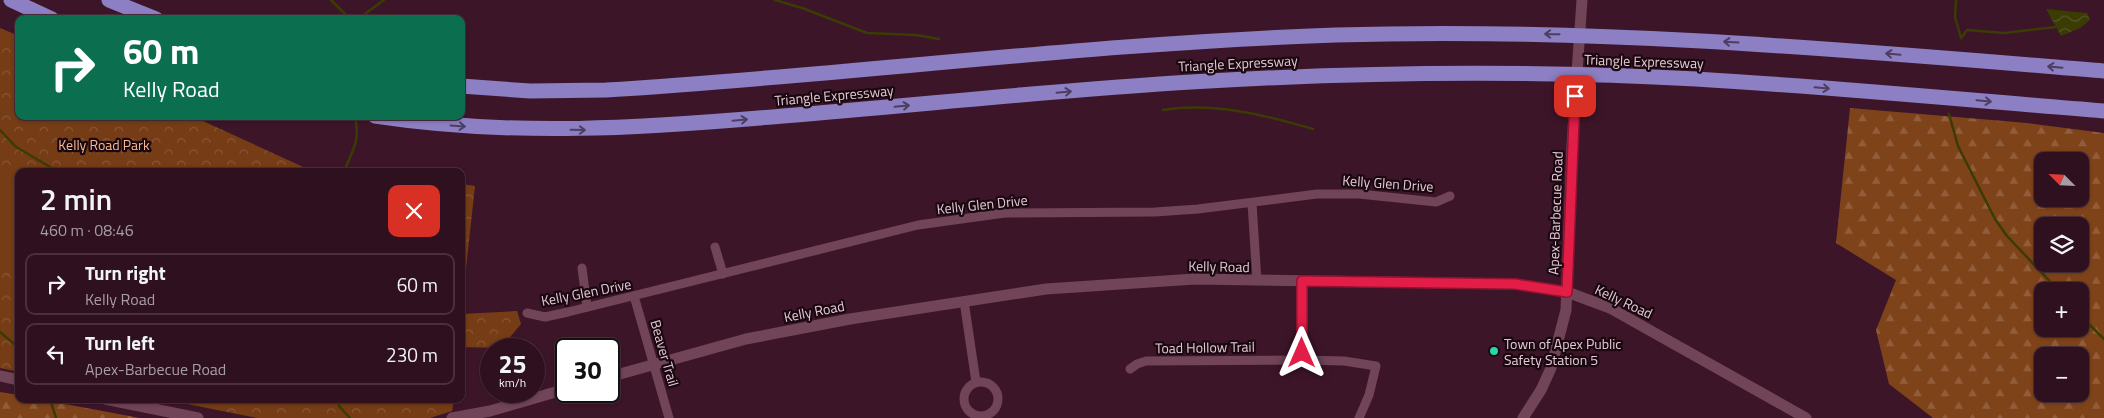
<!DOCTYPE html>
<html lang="en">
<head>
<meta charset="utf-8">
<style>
  body { margin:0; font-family:"Titillium Web",sans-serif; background:#3a1e2c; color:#f1f3f6; height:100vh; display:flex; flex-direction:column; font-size:19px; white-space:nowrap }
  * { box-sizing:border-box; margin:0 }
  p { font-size:16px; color:#a79da4 }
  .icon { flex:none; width:28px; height:28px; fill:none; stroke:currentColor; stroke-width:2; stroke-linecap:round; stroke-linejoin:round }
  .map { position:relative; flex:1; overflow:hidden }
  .sheet { position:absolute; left:15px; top:168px; width:450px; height:235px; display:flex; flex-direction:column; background:#2e101f; border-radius:10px; box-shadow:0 1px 4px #0004,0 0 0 1px #49303d }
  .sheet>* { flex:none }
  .banner { position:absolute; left:15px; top:15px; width:450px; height:105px; border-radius:10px; box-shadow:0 1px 4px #0004,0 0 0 1px #49303d; background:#0b6e4f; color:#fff; overflow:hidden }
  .needle { width:32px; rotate:294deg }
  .fabs { position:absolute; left:2034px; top:152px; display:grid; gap:10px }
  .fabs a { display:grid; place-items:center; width:55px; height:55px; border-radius:10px; background:#2e101f; box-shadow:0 1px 4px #0004,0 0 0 1px #49303d; font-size:25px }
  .speed { position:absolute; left:480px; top:338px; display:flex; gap:10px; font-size:25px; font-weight:700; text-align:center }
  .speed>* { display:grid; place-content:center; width:65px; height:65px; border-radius:50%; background:#2e101f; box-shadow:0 1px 4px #0004,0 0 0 1px #49303d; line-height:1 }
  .speed small { font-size:12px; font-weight:400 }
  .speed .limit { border:2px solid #111; border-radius:8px; background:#fff; color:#111 }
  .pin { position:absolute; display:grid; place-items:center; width:42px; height:42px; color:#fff; margin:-21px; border-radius:10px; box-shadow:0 2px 8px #0006 }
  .me { position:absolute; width:55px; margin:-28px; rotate:0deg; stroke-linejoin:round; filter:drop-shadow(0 0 4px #0008) }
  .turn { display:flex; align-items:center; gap:18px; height:105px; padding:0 25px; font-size:22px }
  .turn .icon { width:65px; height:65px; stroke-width:2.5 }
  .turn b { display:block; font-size:35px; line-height:42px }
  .round { display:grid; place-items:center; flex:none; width:52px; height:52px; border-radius:10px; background:#3a1e2c }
  .headline { display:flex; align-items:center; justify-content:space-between; height:85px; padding:0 25px }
  h1 { font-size:30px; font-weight:600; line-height:38px }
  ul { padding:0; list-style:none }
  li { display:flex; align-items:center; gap:15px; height:62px; margin:0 10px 8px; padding:0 15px; border:2px solid #49303d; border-radius:10px }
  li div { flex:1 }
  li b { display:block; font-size:19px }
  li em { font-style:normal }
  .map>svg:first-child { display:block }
  .forest { fill:url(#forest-firs); fill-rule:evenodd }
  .park { fill:url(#park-crowns) }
  .garden { fill:#753c15 }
  .water { fill:url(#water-waves) }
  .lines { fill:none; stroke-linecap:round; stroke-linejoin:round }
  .stream { stroke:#3a3c03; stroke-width:2.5 }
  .minor { stroke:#714458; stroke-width:9 }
  .tertiary { stroke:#714458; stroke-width:11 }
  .motorway { stroke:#8c7fc3; stroke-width:15 }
  .oneway { stroke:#4d3e61 }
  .route-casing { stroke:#92132f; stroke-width:12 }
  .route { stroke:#e11d48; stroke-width:9 }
  .poi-dot { fill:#29d5ac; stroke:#1a0810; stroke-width:2 }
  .labels { text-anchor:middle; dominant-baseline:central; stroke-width:4.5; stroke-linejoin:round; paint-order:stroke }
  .street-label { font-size:14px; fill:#e4c9d4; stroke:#1a0810 }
  .park-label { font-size:14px; fill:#f8b790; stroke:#1a0810 }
  .poi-label { font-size:14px; fill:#e4c9d4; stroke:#1a0810; text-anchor:start }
</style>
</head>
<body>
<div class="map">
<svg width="2104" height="418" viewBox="0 0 2104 418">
  <defs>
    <pattern id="forest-firs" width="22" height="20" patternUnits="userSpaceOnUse" patternTransform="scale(1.25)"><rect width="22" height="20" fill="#7f431a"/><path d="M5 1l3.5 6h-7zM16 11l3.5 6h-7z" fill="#915d3a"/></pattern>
    <pattern id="park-crowns" width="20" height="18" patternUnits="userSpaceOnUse" patternTransform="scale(1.25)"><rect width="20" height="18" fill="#753c15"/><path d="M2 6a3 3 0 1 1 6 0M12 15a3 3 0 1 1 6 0" fill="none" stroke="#885736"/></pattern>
    <pattern id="water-waves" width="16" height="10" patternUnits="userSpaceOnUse" patternTransform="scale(1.25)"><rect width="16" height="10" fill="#3a3c03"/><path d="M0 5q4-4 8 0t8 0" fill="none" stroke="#565727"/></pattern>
  </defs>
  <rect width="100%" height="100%" fill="#3d1529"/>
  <g class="forest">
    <path d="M1850 108 2027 123 2104 133V418H1933L1889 384 1876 330 1896 280 1836 243ZM2042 161H2080V199H2042ZM2042 226H2080V264H2042ZM2042 291H2080V329H2042ZM2042 356H2080V394H2042Z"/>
    <path d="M0 392 19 395V399H38L140 418H0Z"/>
  </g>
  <g class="park">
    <path d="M0 28 19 36V116H192L312 171H19V372L0 368Z"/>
    <path d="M461 184 475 186 461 314 517 311 521 324 501 348 461 347Z"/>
    <path d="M162 399H454L452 411 430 418H257Z"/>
  </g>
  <path class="garden" d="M11 168 19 179V263L0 273V177Z"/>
  <path class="water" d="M2046 9 2087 13 2090 20 2080 28 2061 36Z"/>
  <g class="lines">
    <g class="stream">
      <path d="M331 0 350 19"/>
      <path d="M775 0 802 8 867 33 916 35 939 39"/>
      <path d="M1956 0 1955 17 1961 38"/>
      <path d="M358 19 384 0"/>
      <path d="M1961 38 1967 30 2004 33 2055 27"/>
      <path d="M1163 110C1213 102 1265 115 1313 129"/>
      <path d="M1949 114 1958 146 1995 219 2007 236 2059 291"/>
      <path d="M0 130 16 147 57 171"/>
      <path d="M344 171C352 153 362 136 354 116"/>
      <path d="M2080 315 2104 339"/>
      <path d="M0 332 19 348"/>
      <path d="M50 399 56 418"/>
      <path d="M340 399 339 406 350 418"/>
    </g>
    <g class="minor">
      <path d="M1252 203 1257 281"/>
      <path d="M715 247 723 274"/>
      <path d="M582 268 587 307"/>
      <path d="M1302 281V360"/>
      <path d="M634 296 669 418"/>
      <path d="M964 301 976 382"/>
      <path d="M527 313 545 317 568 312 918 225 1005 213 1155 212 1198 209 1317 194H1359L1436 202 1450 196"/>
      <path d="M1130 369 1137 364 1146 361 1302 360 1344 361 1376 366 1369 395 1359 418"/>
      <circle cx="981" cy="399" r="17"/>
    </g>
    <g class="tertiary">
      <path d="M0 376 19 380"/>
      <path d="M609 377 746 339 850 319 1046 289 1195 279 1515 284 1567 292 1610 308 1806 418"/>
      <path d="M105 399 198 418"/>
      <path d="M452 418 490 411 566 389"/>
      <path d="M1523 418 1541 390 1551 368 1566 310 1572 145 1582 0"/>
    </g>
    <g class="motorway">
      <path d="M11 0 52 19"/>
      <path d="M109 0 156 19"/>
      <path d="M461 86 530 91 606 90C850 75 1092 43 1336 35 1593 27 1848 50 2104 71"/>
      <path d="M375 116C514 137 644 128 783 116 919 105 1055 90 1191 82 1359 72 1528 70 1696 79 1832 87 1968 100 2104 111"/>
    </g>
  </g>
  <defs><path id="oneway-shaft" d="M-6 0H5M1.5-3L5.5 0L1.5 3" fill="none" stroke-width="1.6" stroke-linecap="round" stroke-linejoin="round" transform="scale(1.25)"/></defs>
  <g class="oneway">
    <use href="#oneway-shaft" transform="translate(1552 34) rotate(-179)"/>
    <use href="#oneway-shaft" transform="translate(1731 42) rotate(-177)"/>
    <use href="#oneway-shaft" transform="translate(1893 54) rotate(-175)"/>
    <use href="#oneway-shaft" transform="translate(2055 67) rotate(-175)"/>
    <use href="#oneway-shaft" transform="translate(1822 88) rotate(5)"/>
    <use href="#oneway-shaft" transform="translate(1064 92) rotate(-5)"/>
    <use href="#oneway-shaft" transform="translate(1984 101) rotate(5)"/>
    <use href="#oneway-shaft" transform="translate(902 106) rotate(-5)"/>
    <use href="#oneway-shaft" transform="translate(740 120) rotate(-5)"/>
    <use href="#oneway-shaft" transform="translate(458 126) rotate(4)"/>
    <use href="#oneway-shaft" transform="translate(578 130) rotate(1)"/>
  </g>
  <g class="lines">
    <defs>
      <path id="route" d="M1302 353V281L1515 284 1567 292 1575 96"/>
    </defs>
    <use href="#route" class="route-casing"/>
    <use href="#route" class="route"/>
  </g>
  <circle class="poi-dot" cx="1494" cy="351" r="5"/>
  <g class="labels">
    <g class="street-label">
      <text transform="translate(1644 61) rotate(2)">Triangle Expressway</text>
      <text transform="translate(1238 63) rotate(-3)">Triangle Expressway</text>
      <text transform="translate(834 95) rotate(-5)">Triangle Expressway</text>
      <text transform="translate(1388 183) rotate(4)">Kelly Glen Drive</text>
      <text transform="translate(982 204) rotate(-6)">Kelly Glen Drive</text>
      <text transform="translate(1555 213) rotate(-88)">Apex-Barbecue Road</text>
      <text transform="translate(1219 266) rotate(1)">Kelly Road</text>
      <text transform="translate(586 292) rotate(-11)">Kelly Glen Drive</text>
      <text transform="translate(1624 301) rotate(25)">Kelly Road</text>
      <text transform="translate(814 311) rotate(-11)">Kelly Road</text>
      <text transform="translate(1205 347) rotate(-1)">Toad Hollow Trail</text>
      <text transform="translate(665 353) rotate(74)">Beaver Trail</text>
    </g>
    <g class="park-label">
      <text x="104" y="144">Kelly Road Park</text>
    </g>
    <g class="poi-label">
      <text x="1504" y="343">Town of Apex Public<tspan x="1504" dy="16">Safety Station 5</tspan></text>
    </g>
  </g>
</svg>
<div class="fabs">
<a><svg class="needle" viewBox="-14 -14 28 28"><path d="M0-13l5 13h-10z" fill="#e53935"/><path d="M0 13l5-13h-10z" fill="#a79da4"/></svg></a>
<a><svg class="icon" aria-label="layers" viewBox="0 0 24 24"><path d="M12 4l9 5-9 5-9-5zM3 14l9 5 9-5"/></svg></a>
<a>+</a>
<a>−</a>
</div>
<div class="speed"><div>25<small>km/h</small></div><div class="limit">30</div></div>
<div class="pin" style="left:1575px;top:96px;background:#d93025"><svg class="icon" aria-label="arrive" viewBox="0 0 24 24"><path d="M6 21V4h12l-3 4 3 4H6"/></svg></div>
<svg class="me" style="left:1302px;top:353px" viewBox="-20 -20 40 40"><path d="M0-17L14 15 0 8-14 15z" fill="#e11d48" stroke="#fff" stroke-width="4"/></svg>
<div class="banner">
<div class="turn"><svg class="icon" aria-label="right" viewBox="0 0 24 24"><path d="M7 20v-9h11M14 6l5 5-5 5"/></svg><div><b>60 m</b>Kelly Road</div></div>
</div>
<section class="sheet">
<div class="headline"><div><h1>2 min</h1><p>460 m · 08:46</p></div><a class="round" style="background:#d93025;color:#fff"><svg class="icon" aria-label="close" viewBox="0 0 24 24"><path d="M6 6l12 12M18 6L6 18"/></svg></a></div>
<ul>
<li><svg class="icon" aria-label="right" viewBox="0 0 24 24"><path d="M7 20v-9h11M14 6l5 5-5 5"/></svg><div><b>Turn right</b><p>Kelly Road</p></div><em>60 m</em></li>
<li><svg class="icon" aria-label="left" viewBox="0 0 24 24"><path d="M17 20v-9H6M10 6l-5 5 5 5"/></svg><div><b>Turn left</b><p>Apex-Barbecue Road</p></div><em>230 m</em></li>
</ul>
</section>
</div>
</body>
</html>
